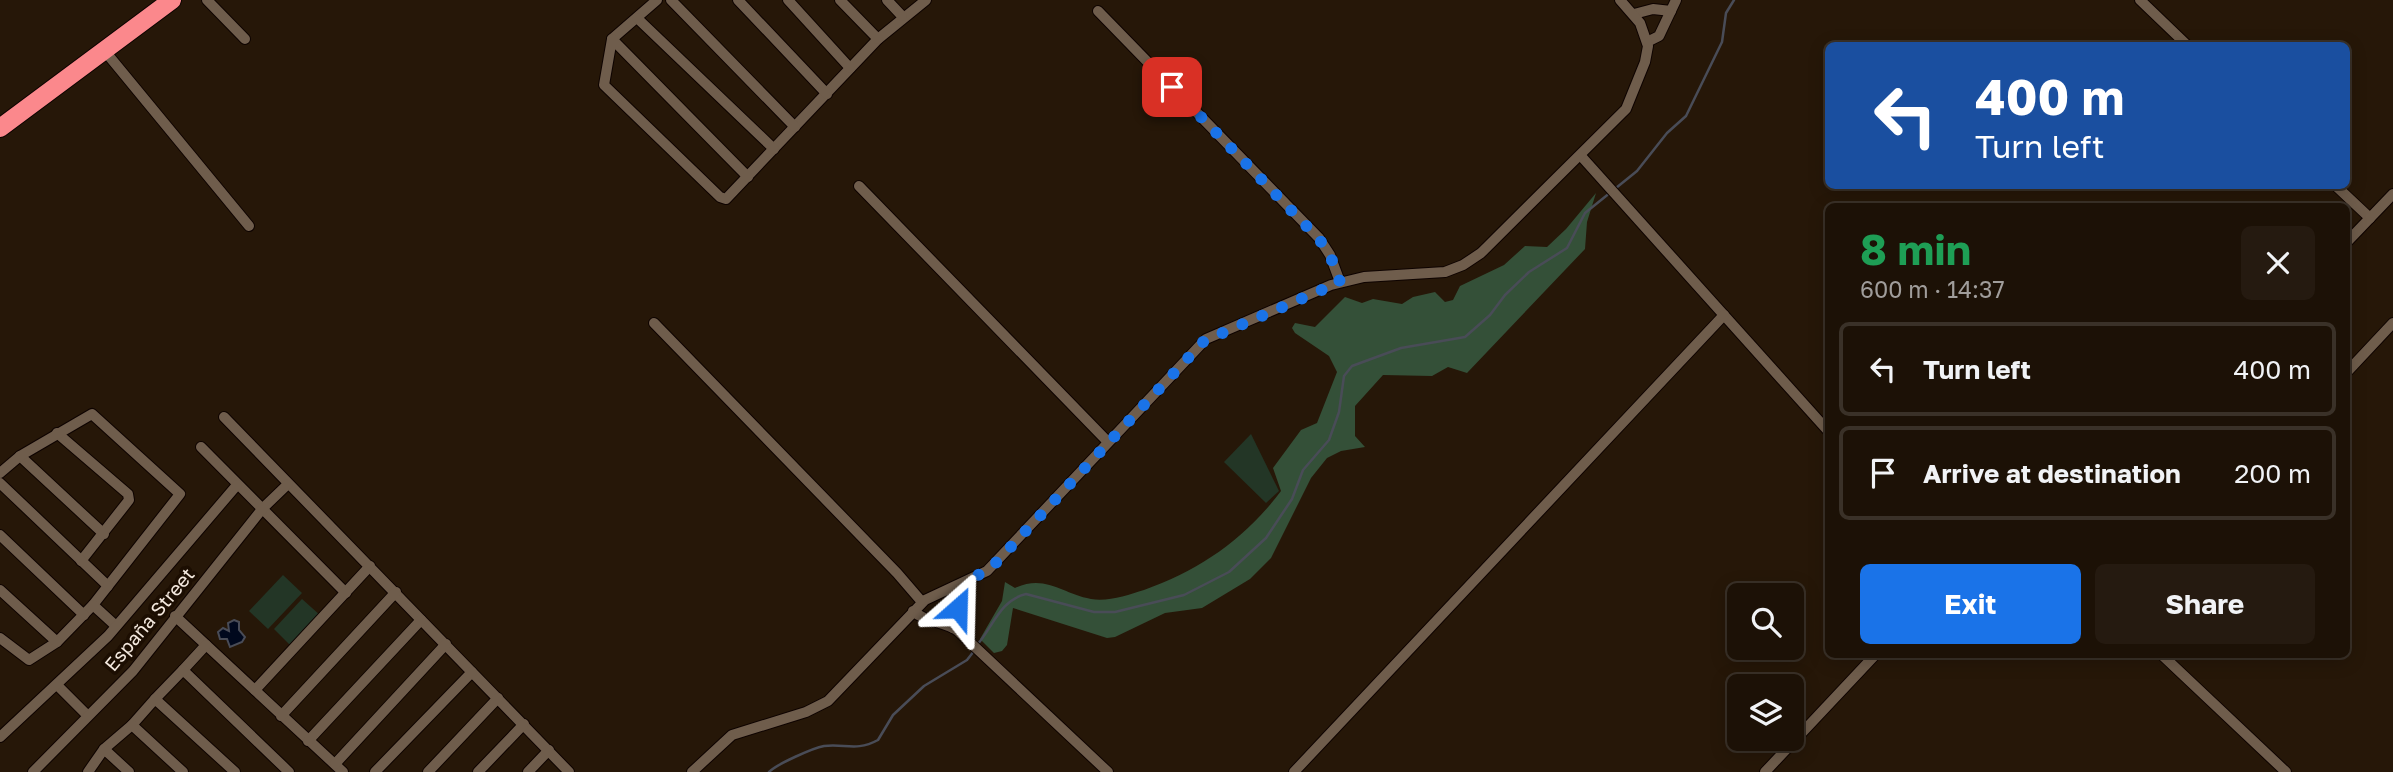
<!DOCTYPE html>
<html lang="en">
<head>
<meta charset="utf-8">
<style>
  body { margin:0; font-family:"Golos Text",sans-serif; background:#251a10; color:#f1f3f6; height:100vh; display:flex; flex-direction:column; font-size:26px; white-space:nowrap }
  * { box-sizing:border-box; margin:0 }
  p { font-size:23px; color:#a09d9b }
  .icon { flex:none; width:38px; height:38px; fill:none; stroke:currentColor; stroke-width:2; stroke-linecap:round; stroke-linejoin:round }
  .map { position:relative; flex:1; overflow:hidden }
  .details { position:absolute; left:1825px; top:203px; width:525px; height:455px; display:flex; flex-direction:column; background:#1c1106; border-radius:10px; box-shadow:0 4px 18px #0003,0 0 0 2px #3a3128 }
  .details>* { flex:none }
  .guide { position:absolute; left:1825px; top:42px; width:525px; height:147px; border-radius:10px; box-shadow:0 4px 18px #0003,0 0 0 2px #3a3128; background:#1a4fa0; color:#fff; overflow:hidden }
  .buttons { position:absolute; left:1727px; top:583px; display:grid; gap:14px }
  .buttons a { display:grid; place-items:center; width:77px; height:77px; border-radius:10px; background:#1c1106; box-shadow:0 4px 18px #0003,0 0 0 2px #3a3128; font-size:35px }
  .pin { position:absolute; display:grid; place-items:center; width:60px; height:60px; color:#fff; margin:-30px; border-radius:14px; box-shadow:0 4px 10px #0006 }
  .me { position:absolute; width:77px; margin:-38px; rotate:25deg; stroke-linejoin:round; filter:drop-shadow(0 0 5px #0008) }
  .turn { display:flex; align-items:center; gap:24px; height:147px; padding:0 35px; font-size:32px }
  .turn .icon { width:91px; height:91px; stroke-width:2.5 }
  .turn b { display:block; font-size:49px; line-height:60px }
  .round { display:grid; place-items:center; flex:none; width:74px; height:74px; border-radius:10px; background:#251a10 }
  .overview { display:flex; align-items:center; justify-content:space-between; height:119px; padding:0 35px }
  h1 { font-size:42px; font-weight:700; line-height:52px; color:#1e9e55 }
  .primary-button { display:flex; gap:14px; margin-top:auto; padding:14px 35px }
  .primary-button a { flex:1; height:80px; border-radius:10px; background:#1a73e8; color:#fff; font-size:28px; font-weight:700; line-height:80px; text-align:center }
  .primary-button a+a { background:#251a10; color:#f1f3f6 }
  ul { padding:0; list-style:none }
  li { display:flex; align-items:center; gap:21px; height:94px; margin:0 14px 10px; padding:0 21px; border:4px solid #3a3128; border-radius:10px }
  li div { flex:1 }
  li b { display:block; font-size:26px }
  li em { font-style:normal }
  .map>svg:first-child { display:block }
  .green { fill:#233626 }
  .forest { fill:#345038 }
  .water { fill:#00081d; stroke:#494c57; stroke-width:2 }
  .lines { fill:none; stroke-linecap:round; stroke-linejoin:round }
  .stream { stroke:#494c57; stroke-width:2.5 }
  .street-casing { stroke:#0e0300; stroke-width:12 }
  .highway-casing { stroke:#0e0300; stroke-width:20 }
  .street { stroke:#6f5d4c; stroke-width:10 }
  .highway { stroke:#fb888c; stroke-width:18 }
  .route { stroke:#1a73e8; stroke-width:12; stroke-dasharray:0 21.6 }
  .labels { text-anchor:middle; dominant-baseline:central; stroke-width:7; stroke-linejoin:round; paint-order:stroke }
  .street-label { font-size:19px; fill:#f4e9df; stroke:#1c0e02 }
</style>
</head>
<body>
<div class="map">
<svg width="2393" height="772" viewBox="0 0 2393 772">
  <rect width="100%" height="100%" fill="#261708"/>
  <g class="green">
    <path d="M1251 434 1279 491 1266 503 1224 462Z"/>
    <path d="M283 575 302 593 268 629 249 611Z"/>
    <path d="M302 599 321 616 292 647 274 629Z"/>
  </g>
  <path class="forest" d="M1596 193 1587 222 1585 249 1467 373 1448 367 1432 376 1383 375 1355 406V436L1365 447 1341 451 1327 458 1311 478 1271 558 1250 579 1202 608 1165 613 1115 637 1107 638 1013 608 1007 645 1002 651 994 653 980 639 1002 601 1005 582 1015 588C1046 574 1062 594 1091 599 1108 602 1128 595 1144 590 1200 570 1245 539 1281 491L1273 468 1301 430 1317 423 1337 372 1329 356 1295 333 1292 328 1295 323 1315 327 1345 297 1362 303 1373 299 1402 304 1413 297 1435 292 1445 302 1453 300 1460 286 1504 265 1525 246 1547 247 1566 229Z"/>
  <path class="water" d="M234 620 239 622V630L245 637 242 642 230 647 227 639H220L218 632 223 628 229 631 228 623Z"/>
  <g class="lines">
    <g class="stream">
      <path d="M977 645C993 627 1000 600 1026 594L1094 612H1115L1184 595 1229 572 1266 538 1292 499 1303 470 1329 440 1339 412 1344 376 1352 366 1401 348 1465 337 1490 315 1505 295 1529 272 1567 248 1585 213 1637 171 1667 133 1686 116 1722 42 1726 13 1734 0"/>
      <path d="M769 772C777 764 813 748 824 746 844 743 856 752 878 740L893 715 924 686 967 660 974 651"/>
    </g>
    <defs>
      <g id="street">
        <path d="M207 0 245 39"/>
        <path d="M657 0 612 39 604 85 720 197 726 199 878 39 926 0"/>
        <path d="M671 0 795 127"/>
        <path d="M738 0 827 94"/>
        <path d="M788 0 850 68"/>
        <path d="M840 0 878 39"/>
        <path d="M887 0 902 16"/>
        <path d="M2140 0 2188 46"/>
        <path d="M1098 11 1319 238 1330 255 1340 282"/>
        <path d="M1634 14 1653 9 1671 11"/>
        <path d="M637 18 774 149"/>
        <path d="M612 39 748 177"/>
        <path d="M1647 42 1659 36 1676 0"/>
        <path d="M104 50 249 226"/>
        <path d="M1581 156 1829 432"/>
        <path d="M859 186 1108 442"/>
        <path d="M2336 186 2370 218"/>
        <path d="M2347 242 2393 194"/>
        <path d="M654 323 897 573 922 602"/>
        <path d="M2347 372 2393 323"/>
        <path d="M224 417 569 772"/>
        <path d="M57 433 128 494 129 500 81 561"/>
        <path d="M201 447 346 593"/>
        <path d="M20 456 104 534"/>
        <path d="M0 473 20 456 92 414 180 494 93 605 57 642 29 660 0 638"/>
        <path d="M0 483 108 586"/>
        <path d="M0 535 84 615"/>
        <path d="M0 590 57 642"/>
        <path d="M93 605 116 626"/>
        <path d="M913 611C926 623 944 621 958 631L1108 772"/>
        <path d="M175 616 343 772"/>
        <path d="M953 628C957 620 966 588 965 582"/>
        <path d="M2161 654 2286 772"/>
        <path d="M183 670 206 645"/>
        <path d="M57 685 87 715"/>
        <path d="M255 690 370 566"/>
        <path d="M155 699 183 670 289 772"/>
        <path d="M281 716 396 592"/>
        <path d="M132 725 155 699 235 772"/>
        <path d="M0 737 108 636 237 485"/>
        <path d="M308 741 421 620"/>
        <path d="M104 749 132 725 183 772"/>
        <path d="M335 764 446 644"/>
        <path d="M33 772 133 671 263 508 288 484"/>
        <path d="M88 772 104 749 129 772"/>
        <path d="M375 772 472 672"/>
        <path d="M428 772 498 698"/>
        <path d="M478 772 524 724"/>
        <path d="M528 772 549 750"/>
        <path d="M692 772 732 735 806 712 828 701 925 600 987 571 1206 339 1331 285 1364 277 1445 272 1463 265 1481 253 1626 109 1645 62 1648 46 1640 23 1620 0"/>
        <path d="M1294 772 1724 315"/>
        <path d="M1765 772 1876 654"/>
      </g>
      <path id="highway" d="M0 128 172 0"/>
    </defs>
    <use href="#street" class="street-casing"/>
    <use href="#highway" class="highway-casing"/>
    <use href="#street" class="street"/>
    <use href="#highway" class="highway"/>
  </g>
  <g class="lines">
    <path class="route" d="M958 608 966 590 965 582 991 568 1204 341 1340 282 1330 255 1319 239 1172 87"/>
  </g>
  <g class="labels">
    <g class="street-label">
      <text transform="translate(149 619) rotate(-50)">España Street</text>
    </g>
  </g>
</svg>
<div class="buttons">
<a><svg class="icon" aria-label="search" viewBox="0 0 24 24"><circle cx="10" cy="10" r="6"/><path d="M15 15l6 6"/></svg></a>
<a><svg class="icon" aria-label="layers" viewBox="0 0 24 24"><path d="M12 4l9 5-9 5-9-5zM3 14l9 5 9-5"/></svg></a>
</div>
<div class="pin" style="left:1172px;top:87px;background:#d93025"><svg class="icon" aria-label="arrive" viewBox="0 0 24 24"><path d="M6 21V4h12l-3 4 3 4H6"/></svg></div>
<svg class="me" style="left:958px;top:608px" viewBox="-20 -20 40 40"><path d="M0-17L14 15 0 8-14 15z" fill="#1a73e8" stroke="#fff" stroke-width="4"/></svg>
<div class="guide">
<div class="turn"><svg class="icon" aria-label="left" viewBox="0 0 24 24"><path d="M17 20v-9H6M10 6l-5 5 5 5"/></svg><div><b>400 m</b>Turn left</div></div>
</div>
<section class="details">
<div class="overview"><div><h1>8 min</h1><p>600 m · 14:37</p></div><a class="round"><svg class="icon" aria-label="close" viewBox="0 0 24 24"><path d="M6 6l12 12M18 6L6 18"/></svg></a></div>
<ul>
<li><svg class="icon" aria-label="left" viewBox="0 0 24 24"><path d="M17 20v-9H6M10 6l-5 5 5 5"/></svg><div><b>Turn left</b></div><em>400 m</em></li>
<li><svg class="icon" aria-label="arrive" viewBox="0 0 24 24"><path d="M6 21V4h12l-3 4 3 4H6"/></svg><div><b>Arrive at destination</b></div><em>200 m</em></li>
</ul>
<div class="primary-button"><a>Exit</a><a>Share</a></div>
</section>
</div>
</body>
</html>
